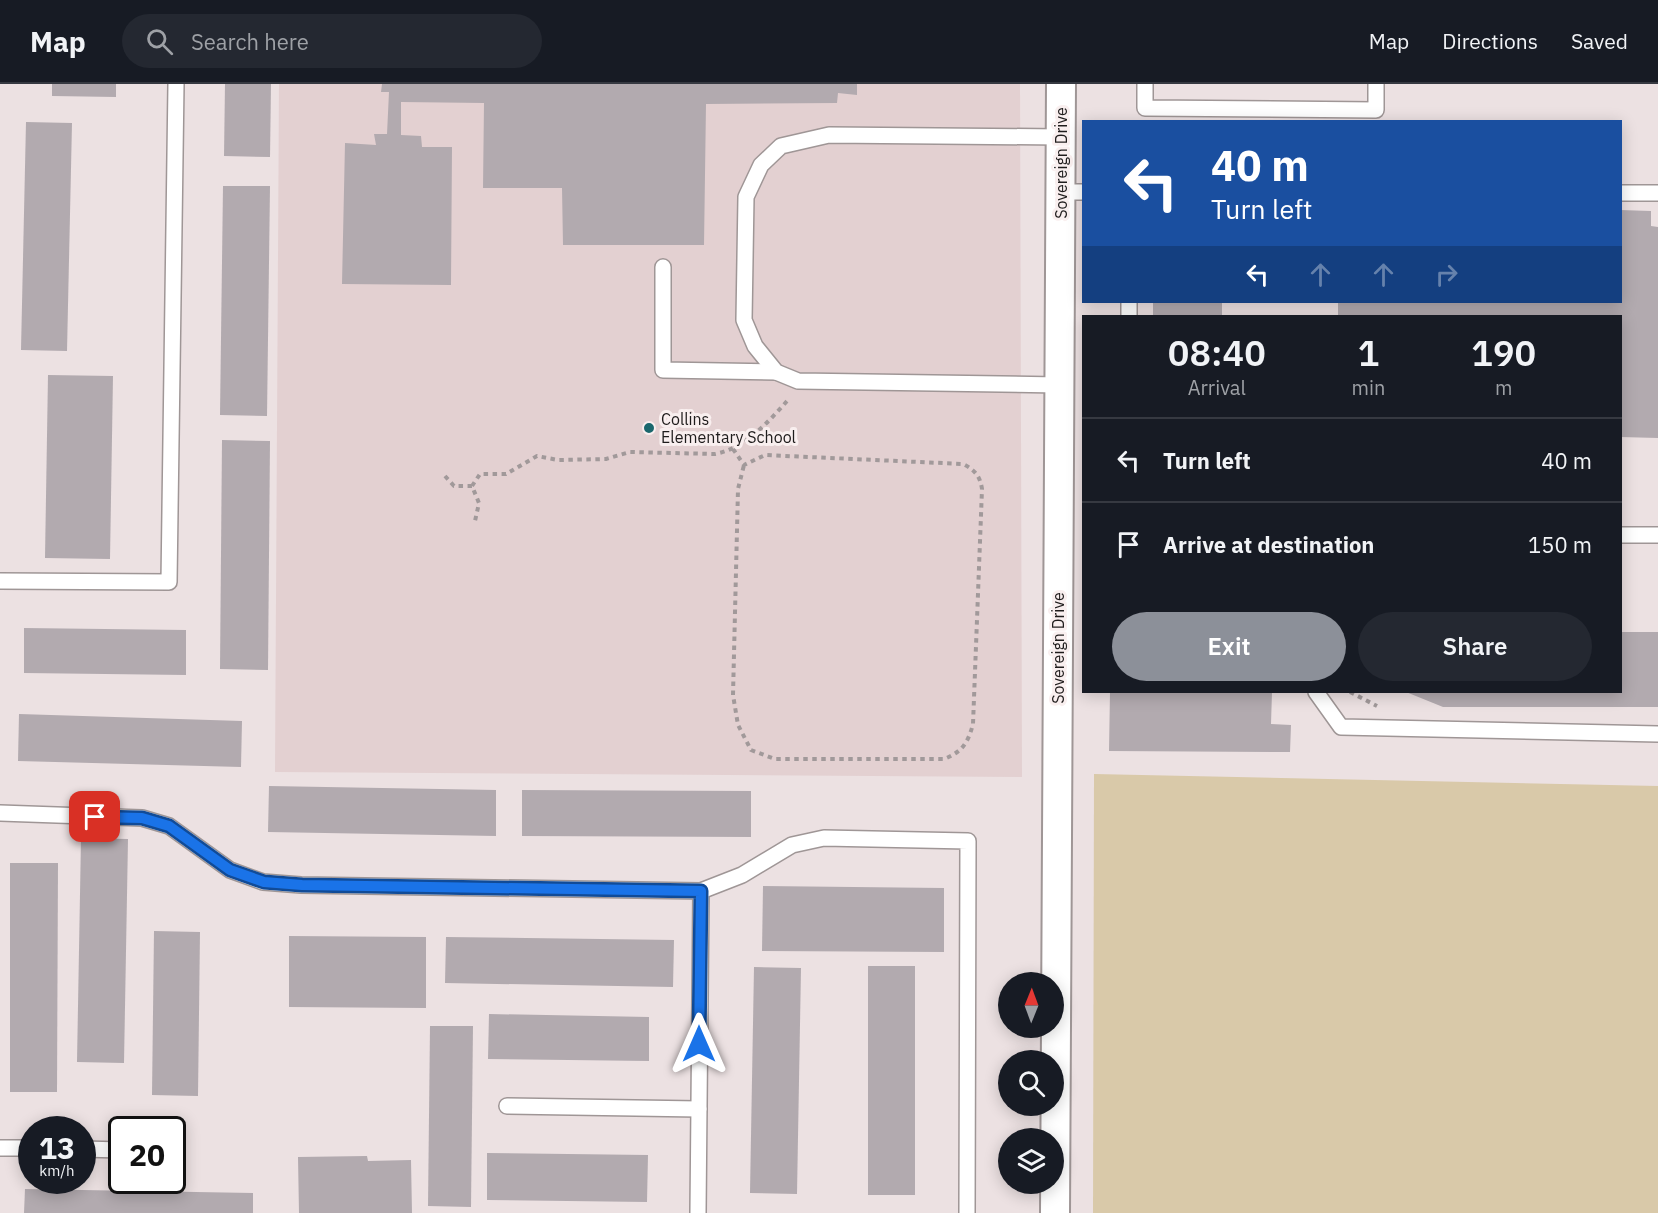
<!DOCTYPE html>
<html lang="en">
<head>
<meta charset="utf-8">
<style>
  body { margin:0; font-family:"IBM Plex Sans",sans-serif; background:#242831; color:#f1f3f6; height:100vh; display:flex; flex-direction:column; font-size:22px; white-space:nowrap }
  * { box-sizing:border-box; margin:0 }
  p { font-size:20px; color:#9ea1a6 }
  .icon { flex:none; width:33px; height:33px; fill:none; stroke:currentColor; stroke-width:2; stroke-linecap:round; stroke-linejoin:round }
  .map { position:relative; flex:1; overflow:hidden }
  .details { position:absolute; left:1082px; top:231px; width:540px; height:378px; display:flex; flex-direction:column; background:#171b24; border-radius:0px; box-shadow:0 3px 15px #0003 }
  .details>* { flex:none }
  .hud { position:absolute; left:1082px; top:36px; width:540px; height:183px; border-radius:0px; box-shadow:0 3px 15px #0003; background:#1a4fa0; color:#fff; overflow:hidden }
  .needle { width:39px; rotate:1deg }
  .fabs { position:absolute; left:998px; top:888px; display:grid; gap:12px }
  .fabs a { display:grid; place-items:center; width:66px; height:66px; border-radius:50%; background:#171b24; box-shadow:0 3px 15px #0003; font-size:30px }
  .speed { position:absolute; left:18px; top:1032px; display:flex; gap:12px; font-size:30px; font-weight:700; text-align:center }
  .speed>* { display:grid; place-content:center; width:78px; height:78px; border-radius:50%; background:#171b24; box-shadow:0 3px 15px #0003; line-height:1 }
  .speed small { font-size:15px; font-weight:400 }
  .speed .limit { border:3px solid #111; border-radius:9px; background:#fff; color:#111 }
  .pin { position:absolute; display:grid; place-items:center; width:51px; height:51px; color:#fff; margin:-26px; border-radius:12px; box-shadow:0 3px 9px #0006 }
  .me { position:absolute; width:66px; margin:-33px; rotate:0deg; stroke-linejoin:round; filter:drop-shadow(0 0 4px #0008) }
  .turn { display:flex; align-items:center; gap:21px; height:126px; padding:0 30px; font-size:27px }
  .turn .icon { width:78px; height:78px; stroke-width:2.5 }
  .turn b { display:block; font-size:42px; line-height:51px }
  .lanes { display:flex; align-items:center; height:57px; padding:0 30px; background:#0003; justify-content:center; gap:30px; direction:ltr }
  .lanes .off { opacity:.35 }
  .eta { display:flex; justify-content:space-evenly; align-items:center; height:102px; text-align:center }
  .eta b { font-size:36px; font-weight:600; line-height:42px }
  .action { display:flex; gap:12px; margin-top:auto; padding:12px 30px }
  .action a { flex:1; height:69px; border-radius:36px; background:#8c9099; color:#fff; font-size:24px; font-weight:600; line-height:69px; text-align:center }
  .action a+a { background:#242831; color:#f1f3f6 }
  ul { padding:0; list-style:none }
  li { display:flex; align-items:center; gap:18px; height:84px; padding:0 30px; border-top:2px solid #363941 }
  li div { flex:1 }
  li b { display:block; font-size:22px }
  li em { font-style:normal }
  header { display:flex; align-items:center; gap:36px; box-sizing:border-box; height:84px; padding:0 30px; background:#171b24; border-bottom:2px solid #363941 }
  header strong { font-size:28px }
  nav { display:flex; gap:33px; margin-inline-start:auto; font-size:21px }
  .search { width:420px; height:54px; background:#242831; display:flex; align-items:center; gap:15px; box-sizing:border-box; padding:0 21px; border-radius:33px; color:#9ea1a6; font-size:22px }
  .map>svg:first-child { display:block }
  .built { fill:#e3d0d1 }
  .green { fill:#d9c9a9 }
  .building { fill:#b2aaaf }
  .lines { fill:none; stroke-linecap:round; stroke-linejoin:round }
  .service-casing { stroke:#9f9696; stroke-width:18 }
  .minor-casing { stroke:#9f9696; stroke-width:32 }
  .path { stroke:#a1999a; stroke-width:4; stroke-dasharray:4.5 4.5; stroke-linecap:butt }
  .service { stroke:#fff; stroke-width:15 }
  .minor { stroke:#fff; stroke-width:28 }
  .route-casing { stroke:#114b97; stroke-width:15 }
  .route { stroke:#1a73e8; stroke-width:10 }
  .poi-dot { fill:#1a676d; stroke:#f9efef; stroke-width:2 }
  .labels { text-anchor:middle; dominant-baseline:central; stroke-width:6; stroke-linejoin:round; paint-order:stroke }
  .street-label { font-size:16px; fill:#1f1c1c; stroke:#f9efef }
  .poi-label { font-size:16px; fill:#1f1c1c; stroke:#f9efef; text-anchor:start }
</style>
</head>
<body>
<header>
<strong>Map</strong>
<div class="search"><svg class="icon" aria-label="search" viewBox="0 0 24 24"><circle cx="10" cy="10" r="6"/><path d="M15 15l6 6"/></svg>Search here</div>
<nav><a>Map</a><a>Directions</a><a>Saved</a></nav>
</header>
<div class="map">
<svg width="1658" height="1129" viewBox="0 0 1658 1129">
  <rect width="100%" height="100%" fill="#ece1e2"/>
  <path class="built" d="M279 0H1020L1022 693 275 688Z"/>
  <path class="green" d="M1094 690 1658 702V1129H1093Z"/>
  <g class="building">
    <path d="M52 0H116V13L52 12Z"/>
    <path d="M225 0H271L270 73 224 72Z"/>
    <path d="M382 0H857V11L838 9 837 19 706 20 704 161H563L562 104H483L484 19 401 18V51L421 52 422 63H452L451 201 342 200 345 59 376 61 374 50H387L389 8H381Z"/>
    <path d="M26 38 72 39 67 267 21 266Z"/>
    <path d="M223 102H270L267 332 220 331Z"/>
    <path d="M1620 126 1651 127V142L1658 143V354L1620 353V232H1338V218H1620Z"/>
    <rect x="1153" y="218" width="69" height="14"/>
    <path d="M48 291 113 292 110 475 45 474Z"/>
    <path d="M222 356 270 357 268 586 220 585Z"/>
    <path d="M24 544 186 546V591L24 589Z"/>
    <path d="M1620 548H1658V623H1443L1406 608H1620Z"/>
    <path d="M1110 608H1272L1271 640 1291 641 1290 668 1109 667Z"/>
    <path d="M19 630 242 637 241 683 18 677Z"/>
    <path d="M269 702 496 706V752L268 748Z"/>
    <path d="M522 706 751 707V753L522 752Z"/>
    <path d="M81 754 128 755 124 979 77 978Z"/>
    <path d="M10 779H58L57 1008H10Z"/>
    <path d="M763 802 944 804V868L762 867Z"/>
    <path d="M154 847 200 848 198 1012 152 1011Z"/>
    <path d="M289 852 426 853V924L289 923Z"/>
    <path d="M446 853 674 856 673 903 445 899Z"/>
    <rect x="868" y="882" width="47" height="229"/>
    <path d="M754 883 801 884 797 1110 750 1109Z"/>
    <path d="M489 930 649 933V977L488 975Z"/>
    <path d="M430 942H473L471 1123 428 1122Z"/>
    <path d="M487 1069 648 1071 647 1118 487 1116Z"/>
    <path d="M367 1072 368 1077 411 1076 412 1129H299L298 1073Z"/>
    <path d="M25 1105 253 1109V1129H24Z"/>
  </g>
  <g class="lines">
    <defs>
      <g id="service">
        <path d="M1145 0V24L1376 26V0"/>
        <path d="M1061 108H1083"/>
        <path d="M1620 109H1658"/>
        <path d="M663 183V286L776 288"/>
        <path d="M1129 232V218"/>
        <path d="M1059 301 798 297 776 288 755 262 744 236 746 113 761 81 781 62 829 51 1061 53"/>
        <path d="M1620 451H1658"/>
        <path d="M0 497 169 498 176 0"/>
        <path d="M1316 608 1341 643 1658 650"/>
        <path d="M0 729 142 734 169 742 230 786 263 798 301 801 701 807 742 791 792 761 824 754 968 757 967 1129"/>
        <path d="M507 1022 699 1025"/>
        <path d="M0 1064H32"/>
        <path d="M82 1065 122 1066"/>
        <path d="M698 1129 701 807"/>
      </g>
      <path id="minor" d="M1055 1129 1061 0"/>
    </defs>
    <use href="#service" class="service-casing"/>
    <use href="#minor" class="minor-casing"/>
    <g class="path">
      <path d="M733 365 744 381 765 371 963 380C975 386 980 392 982 405L973 640C968 659 962 668 944 675H775L751 666 738 641 733 611 738 405 744 381"/>
      <path d="M445 392 454 402H472L479 419 475 437"/>
      <path d="M472 402 480 390H506L537 372 558 376 606 375 630 368 715 370C746 364 768 338 788 316"/>
      <path d="M1350 608 1377 622"/>
    </g>
    <use href="#service" class="service"/>
    <use href="#minor" class="minor"/>
  </g>
  <g class="lines">
    <defs>
      <path id="route" d="M95 733 142 734 169 742 230 786 264 798 302 801 701 807 699 960"/>
    </defs>
    <use href="#route" class="route-casing"/>
    <use href="#route" class="route"/>
  </g>
  <circle class="poi-dot" cx="649" cy="344" r="6"/>
  <g class="labels">
    <g class="street-label">
      <text transform="translate(1061 79) rotate(-90)">Sovereign Drive</text>
      <text transform="translate(1058 564) rotate(-90)">Sovereign Drive</text>
    </g>
    <g class="poi-label">
      <text x="661" y="335">Collins<tspan x="661" dy="18">Elementary School</tspan></text>
    </g>
  </g>
</svg>
<div class="fabs">
<a><svg class="needle" viewBox="-14 -14 28 28"><path d="M0-13l5 13h-10z" fill="#e53935"/><path d="M0 13l5-13h-10z" fill="#9ea1a6"/></svg></a>
<a><svg class="icon" aria-label="search" viewBox="0 0 24 24"><circle cx="10" cy="10" r="6"/><path d="M15 15l6 6"/></svg></a>
<a><svg class="icon" aria-label="layers" viewBox="0 0 24 24"><path d="M12 4l9 5-9 5-9-5zM3 14l9 5 9-5"/></svg></a>
</div>
<div class="speed"><div>13<small>km/h</small></div><div class="limit">20</div></div>
<div class="pin" style="left:95px;top:733px;background:#d93025"><svg class="icon" aria-label="arrive" viewBox="0 0 24 24"><path d="M6 21V4h12l-3 4 3 4H6"/></svg></div>
<svg class="me" style="left:699px;top:960px" viewBox="-20 -20 40 40"><path d="M0-17L14 15 0 8-14 15z" fill="#1a73e8" stroke="#fff" stroke-width="4"/></svg>
<div class="hud">
<div class="turn"><svg class="icon" aria-label="left" viewBox="0 0 24 24"><path d="M17 20v-9H6M10 6l-5 5 5 5"/></svg><div><b>40 m</b>Turn left</div></div>
<div class="lanes"><svg class="icon" aria-label="left" viewBox="0 0 24 24"><path d="M17 20v-9H6M10 6l-5 5 5 5"/></svg><svg class="icon off" aria-label="ahead" viewBox="0 0 24 24"><path d="M12 20V5M6 11l6-6 6 6"/></svg><svg class="icon off" aria-label="ahead" viewBox="0 0 24 24"><path d="M12 20V5M6 11l6-6 6 6"/></svg><svg class="icon off" aria-label="right" viewBox="0 0 24 24"><path d="M7 20v-9h11M14 6l5 5-5 5"/></svg></div>
</div>
<section class="details">
<div class="eta">
<div><b>08:40</b><p>Arrival</p></div>
<div><b>1</b><p>min</p></div>
<div><b>190</b><p>m</p></div>
</div>
<ul>
<li><svg class="icon" aria-label="left" viewBox="0 0 24 24"><path d="M17 20v-9H6M10 6l-5 5 5 5"/></svg><div><b>Turn left</b></div><em>40 m</em></li>
<li><svg class="icon" aria-label="arrive" viewBox="0 0 24 24"><path d="M6 21V4h12l-3 4 3 4H6"/></svg><div><b>Arrive at destination</b></div><em>150 m</em></li>
</ul>
<div class="action"><a>Exit</a><a>Share</a></div>
</section>
</div>
</body>
</html>
